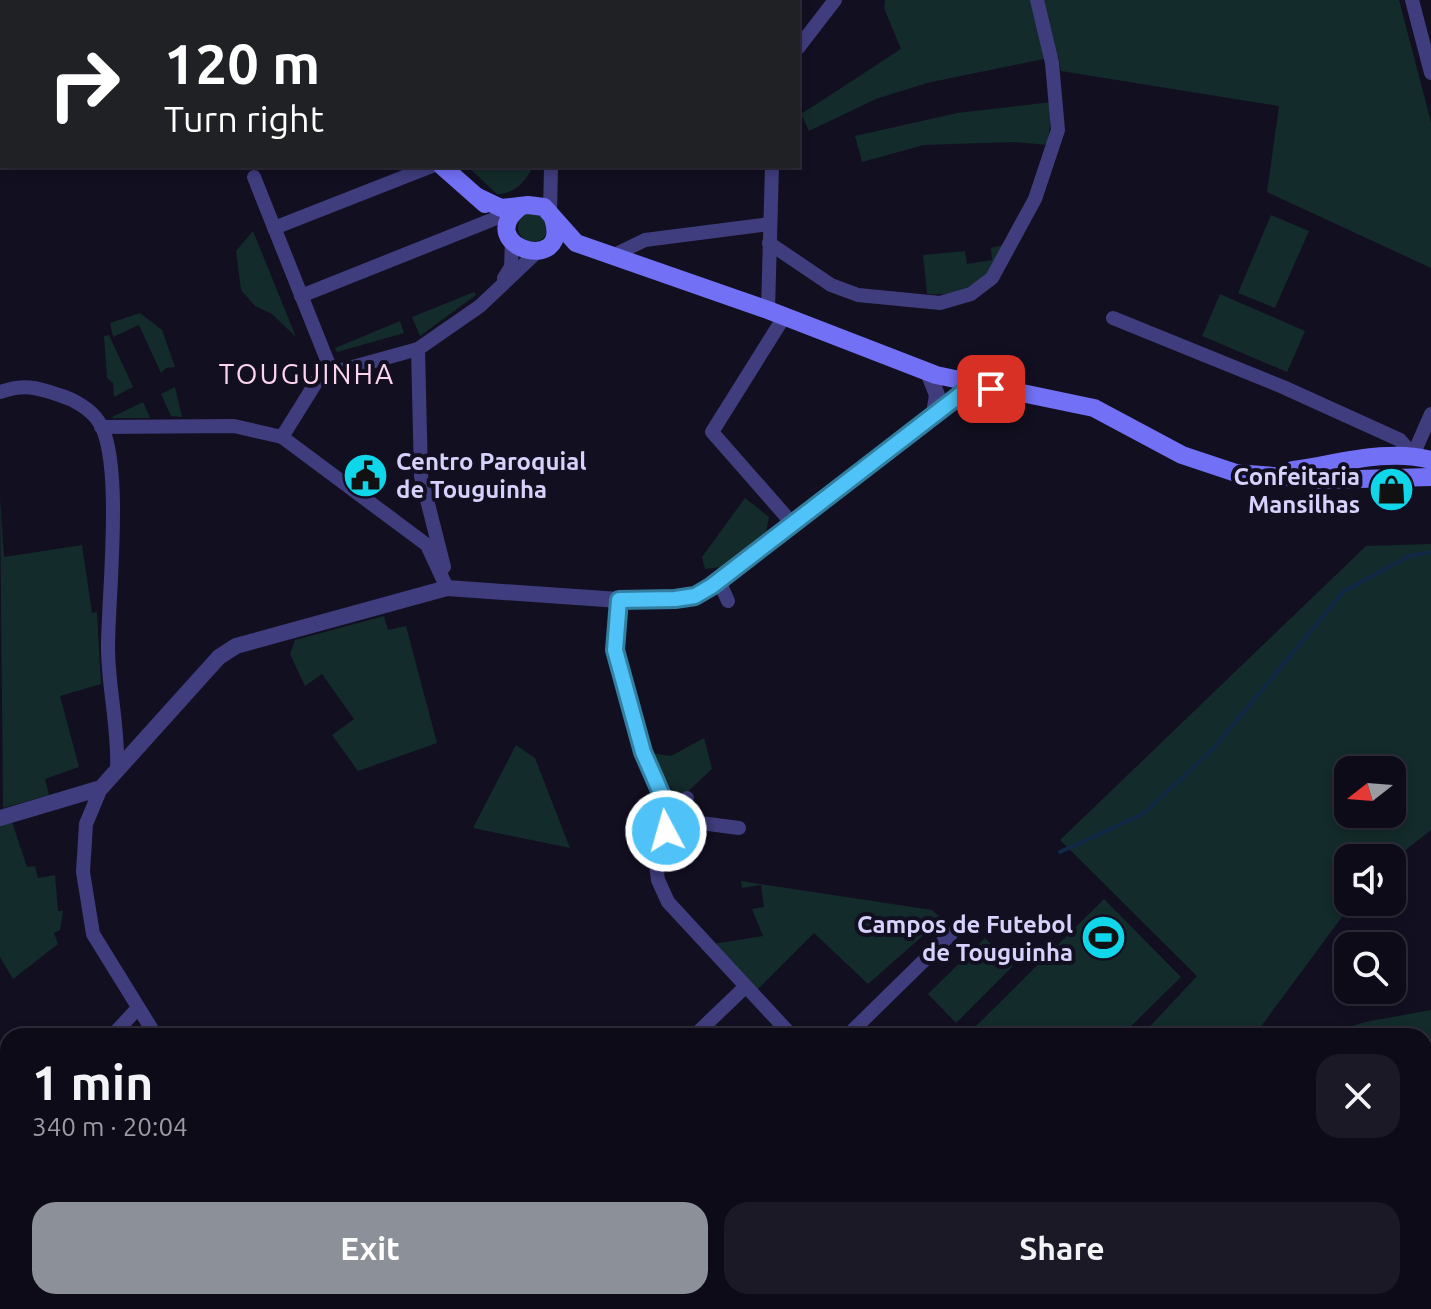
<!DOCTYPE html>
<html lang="en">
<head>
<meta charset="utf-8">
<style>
  body { margin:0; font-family:Ubuntu,sans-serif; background:#1c1926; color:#f1f3f6; height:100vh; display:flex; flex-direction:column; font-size:30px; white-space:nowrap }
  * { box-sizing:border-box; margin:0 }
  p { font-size:26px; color:#9b9ba2 }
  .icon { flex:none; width:44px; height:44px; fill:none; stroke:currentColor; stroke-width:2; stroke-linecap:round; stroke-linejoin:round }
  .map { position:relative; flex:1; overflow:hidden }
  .drawer { position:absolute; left:0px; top:1028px; width:1432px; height:282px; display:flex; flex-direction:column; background:#0e0b19; border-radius:24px 24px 0 0; box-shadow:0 4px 12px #0003,0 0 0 2px #2e2b38 }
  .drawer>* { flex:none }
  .guide { position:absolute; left:0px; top:0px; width:800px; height:168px; box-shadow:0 4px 12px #0003,0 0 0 2px #2e2b38; background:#202124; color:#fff; overflow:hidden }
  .needle { width:52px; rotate:253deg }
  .controls { position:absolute; left:1334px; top:756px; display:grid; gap:16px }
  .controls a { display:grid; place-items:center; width:72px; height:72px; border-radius:16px; background:#0e0b19; box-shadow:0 4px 12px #0003,0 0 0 2px #2e2b38; font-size:40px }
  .pin { position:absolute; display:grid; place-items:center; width:68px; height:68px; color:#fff; margin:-34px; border-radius:16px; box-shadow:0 4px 12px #0006 }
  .me { position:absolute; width:88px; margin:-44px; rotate:354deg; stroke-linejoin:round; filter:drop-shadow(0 0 6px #0008) }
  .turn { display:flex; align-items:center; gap:28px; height:168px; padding:0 32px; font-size:36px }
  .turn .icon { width:104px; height:104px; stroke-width:2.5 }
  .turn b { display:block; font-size:56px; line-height:68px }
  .round { display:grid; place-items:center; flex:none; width:84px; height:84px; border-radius:24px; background:#1c1926 }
  .head { display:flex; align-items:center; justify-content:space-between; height:136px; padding:0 32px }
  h1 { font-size:48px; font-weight:600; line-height:60px }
  .cta { display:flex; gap:16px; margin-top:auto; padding:16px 32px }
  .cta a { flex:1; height:92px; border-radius:24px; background:#8c9099; color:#fff; font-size:32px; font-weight:600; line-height:92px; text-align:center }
  .cta a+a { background:#1c1926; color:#f1f3f6 }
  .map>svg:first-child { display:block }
  .green { fill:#132b2a; fill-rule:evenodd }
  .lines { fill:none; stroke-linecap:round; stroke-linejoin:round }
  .stream { stroke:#122847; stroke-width:4 }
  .minor { stroke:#3f3d7d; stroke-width:14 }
  .tertiary { stroke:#3f3d7d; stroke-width:16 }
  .secondary { stroke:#7270f5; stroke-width:18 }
  .route-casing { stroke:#337fa1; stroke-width:20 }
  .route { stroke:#4fc3f7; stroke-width:14 }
  .labels { text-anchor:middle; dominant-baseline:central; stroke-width:8; stroke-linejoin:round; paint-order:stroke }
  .poi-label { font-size:24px; font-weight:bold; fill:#d7d2fc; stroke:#120f21; text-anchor:end }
  .quarter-label { font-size:28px; letter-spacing:2px; fill:#fcd4ee; stroke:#120f21 }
</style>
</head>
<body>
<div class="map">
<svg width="1431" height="1309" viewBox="0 0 1431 1309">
  <rect width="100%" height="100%" fill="#120f21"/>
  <g class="green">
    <path d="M885 0H1399L1431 122V268L1267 192 1279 106 1061 71 1058 56 927 83 876 99 809 131 801 114 901 49 884 8Z"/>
    <path d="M1052 102 1048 145 1013 142 924 145 862 162 855 136 957 113Z"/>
    <path d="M467 166H533C526 181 515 194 497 194Z"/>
    <circle cx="533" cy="227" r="15"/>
    <path d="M1271 215 1309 231 1275 308 1238 293Z"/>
    <path d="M253 231 296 337 272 314 255 306 241 290 236 251Z"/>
    <path d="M1003 245C985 286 973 296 927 294L923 255 965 251 967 264 992 260 991 248Z"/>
    <path d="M474 292 476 295 420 336 412 317Z"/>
    <path d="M1220 294 1305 331 1287 372 1202 336Z"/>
    <path d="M140 313 162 330 175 367 166 368 161 373 139 325 113 337 110 323Z"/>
    <path d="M400 321 404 333 337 352 335 348Z"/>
    <path d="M109 335 133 387 114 397 113 383 107 378 104 336Z"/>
    <path d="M175 387 182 417 171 416 161 394Z"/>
    <path d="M143 402 150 418H112L114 416Z"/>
    <path d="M0 497 4 557 82 545 92 613 97 612 101 684 60 696 79 767 45 779 49 795 3 808Z"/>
    <path d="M745 498 769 517 766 533 722 567 705 569 702 557Z"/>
    <path d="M1431 544V830L1392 861 1348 858V902H1353L1254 1036H1141L1197 976 1060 840 1366 546ZM1348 770H1392V814H1348Z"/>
    <path d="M384 616 388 630 406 626 437 743 358 771 332 735 354 719 322 674 305 686 290 654 295 640Z"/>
    <path d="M704 738 712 769 683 796 674 793 650 753 671 756Z"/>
    <path d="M516 745 535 758 570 848 473 828Z"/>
    <path d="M11 819 27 867 35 866 38 878 55 875 58 911H63L60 930 54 933 58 944 13 979 0 957V823Z"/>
    <path d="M741 881 932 910 942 919 868 984 814 933 756 991 713 944 763 936 752 909 764 907 761 885 742 888Z"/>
    <path d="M1104 899 1181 977 1121 1036H966Z"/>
    <path d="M985 938 1013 966 956 1023 928 994Z"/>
    <path d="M1431 1010V1309H751L744 1302H1424V1036H1321L1365 1022Z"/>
  </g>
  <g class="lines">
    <path class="stream" d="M1060 852 1143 814 1213 749 1344 591 1409 556 1431 552"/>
    <g class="minor">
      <path d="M445 0 447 2"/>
      <path d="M1412 0 1431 73"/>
      <path d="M279 2 280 0"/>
      <path d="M798 48 835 0"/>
      <path d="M254 177 331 370"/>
      <path d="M550 213 551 166"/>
      <path d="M274 228 432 166"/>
      <path d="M769 243 831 285 858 295 940 303 971 294 992 278 1035 199 1058 130 1052 63 1037 0"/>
      <path d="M614 255 645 240 770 224"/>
      <path d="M504 278 511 267 512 242"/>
      <path d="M301 296 499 217"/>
      <path d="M768 310 772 166"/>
      <path d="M784 317 712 432 791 522"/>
      <path d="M1113 318 1283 387 1400 440 1413 455 1431 414"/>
      <path d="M418 349 421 476 444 567"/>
      <path d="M0 392C24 384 36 387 59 395 73 399 91 409 99 422 124 460 108 597 108 647 108 688 119 728 117 770"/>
      <path d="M101 427 234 426 282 437 427 545 447 588"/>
      <path d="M282 437 320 376 418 349 480 306 537 252"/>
      <path d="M719 581 728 601"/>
      <path d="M619 600 615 650 643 752 668 809 666 831 655 859 658 880 668 902 792 1036"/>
      <path d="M101 788 86 824 83 872 93 934 156 1036"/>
      <path d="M668 809 693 822 739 828"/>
      <path d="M668 809 687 798"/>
      <path d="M112 1036 137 1009"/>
      <path d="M694 1036 744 988"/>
      <path d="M847 1036 951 934"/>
      <path d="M0 1158 8 1149"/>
      <path d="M0 1293 8 1286"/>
      <path d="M133 1302 138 1309"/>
      <path d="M247 1302 251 1309"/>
      <path d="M282 1302 283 1309"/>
      <path d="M416 1309V1302"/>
      <path d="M565 1309 572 1302"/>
      <path d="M719 1309 727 1302"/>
    </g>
    <g class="tertiary">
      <path d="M928 372 937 395 934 414"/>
      <path d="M0 818 101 788 219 657 236 646 447 588 619 600 695 596 974 384"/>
    </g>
    <g class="secondary">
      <path d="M235 0 238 2"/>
      <path d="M442 166 485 204"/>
      <path d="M476 196 501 208 528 205 544 207 576 243 768 310 936 375 1094 408 1182 455 1236 473 1323 480 1431 477"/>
      <path d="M520 207C471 246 572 277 553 218"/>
      <path d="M1293 470C1337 464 1388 448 1431 460"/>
    </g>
  </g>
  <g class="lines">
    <defs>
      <path id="route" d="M666 831 668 809 643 752 615 650 619 600 675 599 695 596 712 586 974 384 991 389"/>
    </defs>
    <use href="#route" class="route-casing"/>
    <use href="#route" class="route"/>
  </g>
  <defs>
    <symbol id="civic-disc" viewBox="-11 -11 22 22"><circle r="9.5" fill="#10d6ea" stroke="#120f21"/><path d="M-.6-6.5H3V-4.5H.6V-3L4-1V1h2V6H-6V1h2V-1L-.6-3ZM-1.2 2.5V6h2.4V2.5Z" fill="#111"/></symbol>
    <symbol id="shop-disc" viewBox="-11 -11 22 22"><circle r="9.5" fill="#10d6ea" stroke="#120f21"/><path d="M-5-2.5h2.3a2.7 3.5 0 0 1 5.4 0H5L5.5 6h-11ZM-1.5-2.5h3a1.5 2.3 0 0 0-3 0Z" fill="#111"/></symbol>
    <symbol id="stadium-disc" viewBox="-11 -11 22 22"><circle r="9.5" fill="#10d6ea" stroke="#120f21"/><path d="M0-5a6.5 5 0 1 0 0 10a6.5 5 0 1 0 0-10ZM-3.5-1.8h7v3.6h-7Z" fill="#111"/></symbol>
  </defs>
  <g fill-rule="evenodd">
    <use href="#civic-disc" x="340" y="450" width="51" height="51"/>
    <use href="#shop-disc" x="1366" y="464" width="51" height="51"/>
    <use href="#stadium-disc" x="1078" y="912" width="51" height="51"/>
  </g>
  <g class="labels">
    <g class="poi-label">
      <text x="396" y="461" text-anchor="start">Centro Paroquial<tspan x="396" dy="28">de Touguinha</tspan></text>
      <text x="1360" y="476">Confeitaria<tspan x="1360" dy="28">Mansilhas</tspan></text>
      <text x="1073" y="924">Campos de Futebol<tspan x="1073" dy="28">de Touguinha</tspan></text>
    </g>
    <g class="quarter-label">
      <text x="307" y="373">TOUGUINHA</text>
    </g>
  </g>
</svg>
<div class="controls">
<a><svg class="needle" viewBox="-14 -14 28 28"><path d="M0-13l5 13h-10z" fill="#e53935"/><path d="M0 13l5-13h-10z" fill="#9b9ba2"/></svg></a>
<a><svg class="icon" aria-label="sound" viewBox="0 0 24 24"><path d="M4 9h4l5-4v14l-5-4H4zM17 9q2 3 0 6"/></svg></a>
<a><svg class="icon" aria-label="search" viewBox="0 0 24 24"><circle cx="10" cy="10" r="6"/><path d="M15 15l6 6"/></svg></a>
</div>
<div class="pin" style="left:991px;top:389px;background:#d93025"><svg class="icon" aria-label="arrive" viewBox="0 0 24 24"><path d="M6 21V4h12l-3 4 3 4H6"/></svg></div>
<svg class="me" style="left:666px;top:831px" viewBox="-20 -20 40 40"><circle r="17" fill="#4fc3f7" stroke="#fff" stroke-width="3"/><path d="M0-11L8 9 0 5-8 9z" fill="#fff"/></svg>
<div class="guide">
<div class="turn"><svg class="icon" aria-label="right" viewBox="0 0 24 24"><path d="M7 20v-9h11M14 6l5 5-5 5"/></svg><div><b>120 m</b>Turn right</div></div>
</div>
<section class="drawer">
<div class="head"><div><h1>1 min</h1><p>340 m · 20:04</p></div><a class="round"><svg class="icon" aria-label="close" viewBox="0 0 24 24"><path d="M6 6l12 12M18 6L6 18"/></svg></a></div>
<div class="cta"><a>Exit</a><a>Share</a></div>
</section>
</div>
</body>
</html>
